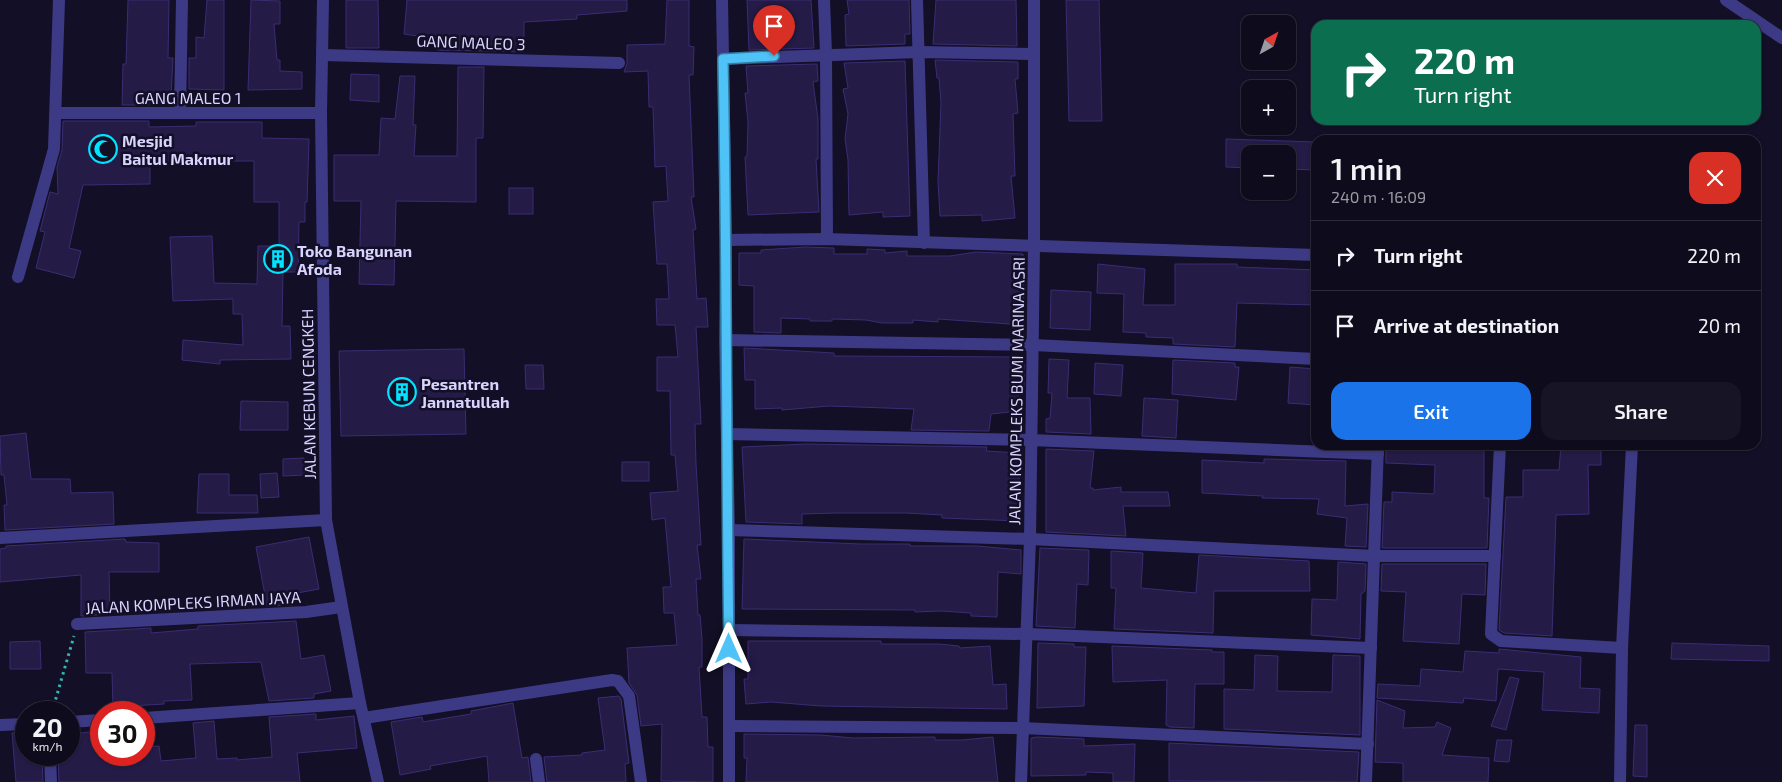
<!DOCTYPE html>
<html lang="en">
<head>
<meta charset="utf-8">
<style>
  body { margin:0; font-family:"Exo 2",sans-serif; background:#171425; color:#f1f3f6; height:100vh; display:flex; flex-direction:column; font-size:19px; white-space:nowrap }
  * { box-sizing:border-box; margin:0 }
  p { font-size:16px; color:#9b9ba3 }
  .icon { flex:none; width:28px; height:28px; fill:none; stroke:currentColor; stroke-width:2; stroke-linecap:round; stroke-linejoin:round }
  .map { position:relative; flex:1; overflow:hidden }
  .side { position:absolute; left:1311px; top:135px; width:450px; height:315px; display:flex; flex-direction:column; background:#0e0b1c; border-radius:15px; box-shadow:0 1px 4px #0004,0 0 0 1px #2e2b3b }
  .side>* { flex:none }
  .guide { position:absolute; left:1311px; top:20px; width:450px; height:105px; border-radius:15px; box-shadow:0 1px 4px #0004,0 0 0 1px #2e2b3b; background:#0b6e4f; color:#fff; overflow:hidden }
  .needle { width:32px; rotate:40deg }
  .controls { position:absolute; left:1241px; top:15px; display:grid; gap:10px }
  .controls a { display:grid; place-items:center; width:55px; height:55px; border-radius:10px; background:#0e0b1c; box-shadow:0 1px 4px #0004,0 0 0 1px #2e2b3b; font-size:25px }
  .speed { position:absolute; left:15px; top:701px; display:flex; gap:10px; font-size:25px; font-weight:700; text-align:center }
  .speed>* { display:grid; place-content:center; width:65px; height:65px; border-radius:50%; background:#0e0b1c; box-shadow:0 1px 4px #0004,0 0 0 1px #2e2b3b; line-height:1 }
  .speed small { font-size:12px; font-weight:400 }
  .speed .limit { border:8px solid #d22; background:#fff; color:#111 }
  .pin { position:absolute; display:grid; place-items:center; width:42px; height:42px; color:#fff; margin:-51px -21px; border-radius:50% 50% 50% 0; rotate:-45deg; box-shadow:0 0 5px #0007 }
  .pin .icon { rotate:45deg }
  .me { position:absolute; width:55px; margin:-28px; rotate:0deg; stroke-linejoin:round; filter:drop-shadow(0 0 4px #0008) }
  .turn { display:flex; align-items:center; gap:18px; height:105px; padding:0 20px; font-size:22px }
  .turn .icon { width:65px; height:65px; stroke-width:2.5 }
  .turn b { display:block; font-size:35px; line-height:42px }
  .round { display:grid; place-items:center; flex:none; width:52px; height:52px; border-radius:15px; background:#171425 }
  .headline { display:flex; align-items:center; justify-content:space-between; height:85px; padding:0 20px }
  h1 { font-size:30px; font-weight:600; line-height:38px }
  .primary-button { display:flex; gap:10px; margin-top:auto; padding:10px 20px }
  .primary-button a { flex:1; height:58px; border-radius:15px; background:#1a73e8; color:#fff; font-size:20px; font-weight:600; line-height:58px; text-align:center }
  .primary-button a+a { background:#171425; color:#f1f3f6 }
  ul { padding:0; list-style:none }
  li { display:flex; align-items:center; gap:15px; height:70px; padding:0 20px; border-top:1px solid #2e2b3b }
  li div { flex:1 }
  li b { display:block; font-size:19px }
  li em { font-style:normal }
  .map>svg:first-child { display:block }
  .building { fill:#241b47; stroke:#3b2d73 }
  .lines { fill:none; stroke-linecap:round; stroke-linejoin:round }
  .path { stroke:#2fb8b0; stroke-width:3; stroke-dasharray:2.5 4; stroke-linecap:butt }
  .street { stroke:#3d3a85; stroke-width:12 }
  .route-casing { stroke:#337fa1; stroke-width:12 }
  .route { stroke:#4fc3f7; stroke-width:9 }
  .labels { text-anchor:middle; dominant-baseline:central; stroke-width:5; stroke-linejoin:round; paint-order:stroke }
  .street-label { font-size:16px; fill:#d9d4ff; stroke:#130f26 }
  .poi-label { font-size:16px; font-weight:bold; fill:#d9d4ff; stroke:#130f26; text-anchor:start }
</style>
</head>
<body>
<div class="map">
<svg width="1782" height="782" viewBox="0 0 1782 782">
  <rect width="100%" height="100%" fill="#130f26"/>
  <g class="building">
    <path d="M128 0H169L168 58H173L171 96H149V105H122L123 64H126Z"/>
    <path d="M207 0H224V90L189 89V58H196V37L204 38Z"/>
    <path d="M251 0 280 1V24H274L277 60H280V71L302 72V89L248 90Z"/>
    <path d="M346 0H378L379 48H346Z"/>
    <path d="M407 0H627V11L577 15V19L524 22V52L437 50V39L404 34Z"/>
    <path d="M667 0H689V46L694 47 693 75H689L694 197H691L696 229 693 230 697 299 706 298 708 327H696L701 424H695L696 464 701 545H697L701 579H696L698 615H700L702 639V667H699L702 717H707L708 747H713V782L661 781 662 724 641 726 637 695 629 683 627 648 677 645 674 613H664L663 587H671L665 518 652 520 650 493 678 491 675 455H671L670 391H657V357H678L675 325H657L656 299H669L667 264H657L653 202 668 201 666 166 655 167 653 107H649L648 71 624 72 627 64V45L665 44Z"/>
    <path d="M747 0H811L814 48 749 50Z"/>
    <path d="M847 0H909L910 34H905V44L846 46 845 15 849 14Z"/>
    <path d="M936 0H1016L1017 46 933 44Z"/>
    <path d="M1066 0H1099L1102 121H1069Z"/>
    <path d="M935 60 1018 62V79H1015L1018 113 1013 114 1015 176H1011L1015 218 982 221V215L940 216 938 182 941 102 939 78H937Z"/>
    <path d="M905 61 910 216 883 217V212L849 215 848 160 845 139 848 114 843 89 848 88 844 63Z"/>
    <path d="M817 64 818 81 813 82 818 119V159H816L819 212 748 215 745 157 747 156 748 122 745 93H748L746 66Z"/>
    <path d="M458 67H484L483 138H476V202L396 201 394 285 359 284 361 201H334V155H379L381 118 395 119 400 76H415L413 125H416L414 156H457Z"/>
    <path d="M351 74 379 75V102L350 100Z"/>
    <path d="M63 121H149V127L196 126V122H262V138L309 139 307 202H305V222H299L298 272H283L282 326H290L291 359 220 360V364L182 360 183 340 243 345 242 314H233V299L173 301 170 237 212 236 214 283 257 284 258 246H279V202H254V161H225V164L198 165V162L150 164V184L83 185 69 248 81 251 74 278 36 268 45 232 40 231 50 192 58 194 57 167 62 150Z"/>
    <path d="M1226 139 1316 142V170L1288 169V154H1250V168L1226 167Z"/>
    <rect x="509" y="188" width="24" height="26"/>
    <path d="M805 247 834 248V254H867V249L885 250V253L907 251V256H950L976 252 1023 254 1024 325 938 319V322L913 320V323H882L866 320 832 319V321H810V319L781 318V333L754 332V286L739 285V253H761V250Z"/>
    <path d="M1098 264 1145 269 1143 305H1175V264H1237V267L1316 270V305L1237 303 1235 347 1173 344V338L1146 337V333L1123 332 1124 294 1097 293Z"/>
    <path d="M1051 290 1091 292 1090 330 1050 328Z"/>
    <path d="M744 348 834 353V356L1024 357V392L1018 391 1019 411 991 414 989 431 911 430 914 409 829 406 782 410V408L755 409V380H745Z"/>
    <path d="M464 349 466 434 341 436 339 351Z"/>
    <path d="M1049 359 1069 360 1067 398H1090L1091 434 1046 432V419L1050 418 1052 393H1048Z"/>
    <path d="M1173 360 1235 363V367H1239L1236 400 1172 394Z"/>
    <path d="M1095 363 1123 365 1121 396 1094 394Z"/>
    <path d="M525 365H543L544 389H526Z"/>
    <path d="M1290 367 1316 369V405L1288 403Z"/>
    <path d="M1144 398 1178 400 1176 438 1142 436Z"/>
    <path d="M241 401 288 402V430H240Z"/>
    <path d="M26 433 31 479H70L71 493 113 492 114 524 5 530 4 505H7L4 475H1L0 436Z"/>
    <path d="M806 444 987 447 986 451 1019 453V521L942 518V515L906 513H836L802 514V524L746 522 742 447Z"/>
    <path d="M1386 445H1484V498H1489L1487 548H1382L1384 502H1392V492L1434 494 1435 465 1386 463Z"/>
    <path d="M1561 445H1601V465H1588L1589 514 1556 515 1552 636 1504 633 1499 630 1506 497H1523V470H1559Z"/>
    <path d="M1046 449 1094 451 1090 488H1093V490L1121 487V492H1168L1170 506H1123L1126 536 1046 532Z"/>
    <path d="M304 458 305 475 283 476V459Z"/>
    <path d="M1264 459 1346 461 1345 506 1368 504 1366 547 1345 546 1347 518 1317 514 1319 499 1262 498 1263 496 1202 493V460L1264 463Z"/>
    <rect x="622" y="462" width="27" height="19"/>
    <path d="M277 473 279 497 261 498 260 474Z"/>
    <path d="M199 474H229V495H257L258 513H197Z"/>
    <path d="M309 537 319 589 292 594 293 605 267 606 256 547Z"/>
    <path d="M125 539 126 542 159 543V572H109L110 614 81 616V575L0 582V549L6 548V546Z"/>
    <path d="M744 539 860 544H910V546H977L1021 550V574L998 572 997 617 971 616V613L941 611 915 612V610L742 609Z"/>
    <path d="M1040 548 1089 550 1088 585 1077 584 1075 628 1036 626Z"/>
    <path d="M1111 551 1143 553 1141 588 1196 593 1199 555 1309 561 1310 591H1214L1213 633 1114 629 1116 588H1111Z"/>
    <path d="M1338 562 1366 564 1365 591 1361 594 1360 639 1311 635 1312 599 1337 600Z"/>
    <path d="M1382 564H1486L1485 595 1462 594 1459 644 1403 641 1406 592 1381 591Z"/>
    <path d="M296 621 301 659 324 655 331 691 314 694V698L269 701 261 662 190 664 192 700 164 701V704L113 707 112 673H86L85 632 151 628V633L198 629V626Z"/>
    <path d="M40 641 41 669H10V642Z"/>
    <path d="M748 641H881V644H939L959 646 960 648 990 646 993 685 1006 684 1007 709 821 706 771 702 746 704 744 679H748Z"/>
    <path d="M1038 643 1074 644V647H1086L1084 706 1037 708Z"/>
    <path d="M1672 643 1769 646V661L1671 659Z"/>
    <path d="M1112 646 1212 650V652H1224V684H1195L1194 728 1170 727 1166 725 1167 680 1113 682Z"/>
    <path d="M1499 649 1581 657 1580 688 1600 689 1599 713 1542 710 1544 672 1498 669 1496 701 1464 698 1463 703 1377 698 1378 684 1420 686 1421 669 1463 672 1465 651 1499 653Z"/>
    <path d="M1255 655 1278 656 1277 691 1332 692 1333 655 1360 656V735L1224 729V689L1254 690Z"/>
    <path d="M1510 677 1519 679 1506 730 1491 726Z"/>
    <path d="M619 696 621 699 629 763 625 764 626 782H547L544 757 582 755V753L605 750 598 698Z"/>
    <path d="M1377 700 1405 711 1403 728 1435 727 1437 722 1451 728 1442 755 1489 758 1488 782H1403V763L1375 762Z"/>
    <path d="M513 703 522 758 528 757 531 782H489L487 756 430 766 431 769 400 775 391 722 422 717 423 722 471 714V711Z"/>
    <path d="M316 714V720L354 716 357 748 297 753 300 782H59L58 755H69V734L101 731V755H144V747L159 746 161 761 196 758 193 723 214 721 217 759 237 758V760L272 757 269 717Z"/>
    <path d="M1635 725H1647V777L1633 776Z"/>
    <path d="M26 732V755H42L43 782H16L12 733Z"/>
    <path d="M744 734 821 735 853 738 935 737V740H962L993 737 998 782H746L747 758H744Z"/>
    <path d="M1037 737 1084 739V746L1135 744 1134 782H1113V773L1086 772V775L1031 776V738Z"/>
    <path d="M1497 740H1512L1509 762 1494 761Z"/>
    <path d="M1169 743 1359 752 1357 782 1169 781Z"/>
  </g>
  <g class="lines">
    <path class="path" d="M52 712 74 636"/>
    <g class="street">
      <path d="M323 0 321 113 326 520 360 703 378 782"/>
      <path d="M722 0 726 240 725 340 729 530V782"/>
      <path d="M824 0 826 54 827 239"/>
      <path d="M917 0 924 243"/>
      <path d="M1726 0 1782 38"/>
      <path d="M323 55 619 63"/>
      <path d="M723 59 919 52 1034 54"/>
      <path d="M56 113H321"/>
      <path d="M180 113 182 0"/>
      <path d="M726 240 827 239 1316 255"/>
      <path d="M18 277 54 149 59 0"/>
      <path d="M725 340 1033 345 1316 359"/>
      <path d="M727 434 1030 440 1378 454"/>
      <path d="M1500 445 1491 634 1501 641 1622 648"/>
      <path d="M729 530 1030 539 1375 556H1495"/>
      <path d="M0 538 326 520"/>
      <path d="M77 624 306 612 341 607"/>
      <path d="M729 630 1027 634 1371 648"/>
      <path d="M144 718 360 703"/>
      <path d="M364 718 612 680 618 681 629 696 641 782"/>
      <path d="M69 722 101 720"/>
      <path d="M0 725 26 724"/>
      <path d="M730 726 1022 728 1368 744"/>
      <path d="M50 755 51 782"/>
      <path d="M536 759 539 782"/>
      <path d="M1021 782 1030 539 1034 246V0"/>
      <path d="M1366 782 1378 445"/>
      <path d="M1620 782 1622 648 1632 445"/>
    </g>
  </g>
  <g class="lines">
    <defs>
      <path id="route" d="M729 649C726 452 727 255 723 59L774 56"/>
    </defs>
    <use href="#route" class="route-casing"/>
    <use href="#route" class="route"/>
  </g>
  <defs>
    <symbol id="mosque-ring" viewBox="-11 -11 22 22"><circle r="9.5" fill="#130f26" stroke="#00e5ff" stroke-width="1.5"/><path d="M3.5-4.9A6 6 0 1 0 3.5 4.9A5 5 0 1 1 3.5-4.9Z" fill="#00e5ff"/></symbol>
    <symbol id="building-ring" viewBox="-11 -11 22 22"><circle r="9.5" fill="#130f26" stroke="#00e5ff" stroke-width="1.5"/><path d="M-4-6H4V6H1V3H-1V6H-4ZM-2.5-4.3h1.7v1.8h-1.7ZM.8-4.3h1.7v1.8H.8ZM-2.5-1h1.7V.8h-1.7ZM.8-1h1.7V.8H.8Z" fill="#00e5ff"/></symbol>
  </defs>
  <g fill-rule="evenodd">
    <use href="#mosque-ring" x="87" y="133" width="32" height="32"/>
    <use href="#building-ring" x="262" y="243" width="32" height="32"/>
    <use href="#building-ring" x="386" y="376" width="32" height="32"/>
  </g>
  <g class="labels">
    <g class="street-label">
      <text transform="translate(471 42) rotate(2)">GANG MALEO 3</text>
      <text x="188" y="97">GANG MALEO 1</text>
      <text transform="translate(1016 391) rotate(-89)">JALAN KOMPLEKS BUMI MARINA ASRI</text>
      <text transform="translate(308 394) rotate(-91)">JALAN KEBUN CENGKEH</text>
      <text transform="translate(193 602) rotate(-3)">JALAN KOMPLEKS IRMAN JAYA</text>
    </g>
    <g class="poi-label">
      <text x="122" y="140">Mesjid<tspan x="122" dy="18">Baitul Makmur</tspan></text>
      <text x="297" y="250">Toko Bangunan<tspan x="297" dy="18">Afoda</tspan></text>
      <text x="421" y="383">Pesantren<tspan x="421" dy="18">Jannatullah</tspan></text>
    </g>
  </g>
</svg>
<div class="controls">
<a><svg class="needle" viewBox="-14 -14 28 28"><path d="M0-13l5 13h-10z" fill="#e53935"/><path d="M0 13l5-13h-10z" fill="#9b9ba3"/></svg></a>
<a>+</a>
<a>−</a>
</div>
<div class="speed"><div>20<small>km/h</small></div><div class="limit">30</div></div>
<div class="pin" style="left:774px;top:56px;background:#d93025"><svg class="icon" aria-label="arrive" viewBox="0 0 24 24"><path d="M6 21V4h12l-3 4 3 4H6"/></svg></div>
<svg class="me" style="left:729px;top:649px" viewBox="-20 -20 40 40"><path d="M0-17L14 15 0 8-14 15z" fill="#4fc3f7" stroke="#fff" stroke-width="4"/></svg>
<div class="guide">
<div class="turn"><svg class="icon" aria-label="right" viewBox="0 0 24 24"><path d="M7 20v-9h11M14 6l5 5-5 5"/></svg><div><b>220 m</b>Turn right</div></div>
</div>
<section class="side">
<div class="headline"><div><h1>1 min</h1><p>240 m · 16:09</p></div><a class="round" style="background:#d93025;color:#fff"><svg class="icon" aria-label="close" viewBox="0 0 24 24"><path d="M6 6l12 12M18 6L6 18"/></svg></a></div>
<ul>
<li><svg class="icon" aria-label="right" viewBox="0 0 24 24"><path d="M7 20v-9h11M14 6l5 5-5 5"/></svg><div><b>Turn right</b></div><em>220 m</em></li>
<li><svg class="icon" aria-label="arrive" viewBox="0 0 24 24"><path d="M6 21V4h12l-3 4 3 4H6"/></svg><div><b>Arrive at destination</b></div><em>20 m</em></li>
</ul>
<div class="primary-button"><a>Exit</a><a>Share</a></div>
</section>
</div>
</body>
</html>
